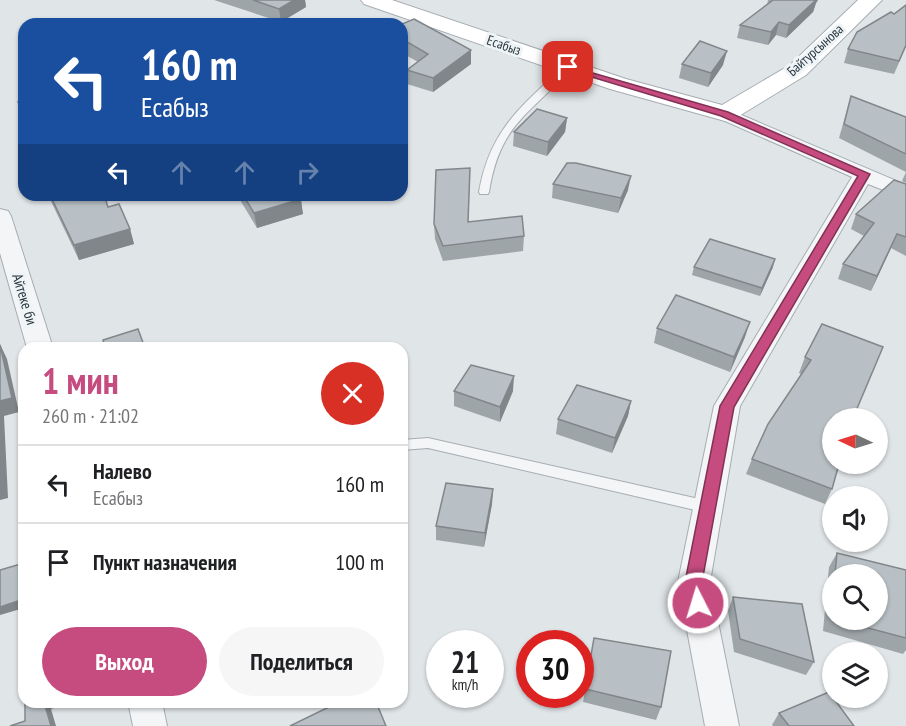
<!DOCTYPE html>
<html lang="ru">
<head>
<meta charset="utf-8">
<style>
  body { margin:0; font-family:"PT Sans Narrow",sans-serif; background:#f6f6f6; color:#202124; height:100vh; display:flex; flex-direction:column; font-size:22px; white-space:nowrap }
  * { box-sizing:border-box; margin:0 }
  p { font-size:20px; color:#757577 }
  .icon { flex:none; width:33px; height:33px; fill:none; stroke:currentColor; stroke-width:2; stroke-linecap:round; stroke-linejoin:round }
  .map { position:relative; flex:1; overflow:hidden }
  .sheet { position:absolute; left:18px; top:342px; width:390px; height:366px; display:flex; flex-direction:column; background:#fff; border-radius:18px; box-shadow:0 2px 4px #0004 }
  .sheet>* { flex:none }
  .hud { position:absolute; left:18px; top:18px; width:390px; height:183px; border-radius:18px; box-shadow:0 2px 4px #0004; background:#1a4fa0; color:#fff; overflow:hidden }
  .needle { width:39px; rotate:274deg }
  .buttons { position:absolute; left:822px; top:408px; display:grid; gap:12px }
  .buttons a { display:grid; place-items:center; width:66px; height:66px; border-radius:50%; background:#fff; box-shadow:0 2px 4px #0004; font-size:30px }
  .speed { position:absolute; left:426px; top:630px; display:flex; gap:12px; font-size:30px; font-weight:700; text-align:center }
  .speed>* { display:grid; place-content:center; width:78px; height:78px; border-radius:50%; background:#fff; box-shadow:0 2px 4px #0004; line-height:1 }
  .speed small { font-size:15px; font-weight:400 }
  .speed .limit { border:9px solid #d22; background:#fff; color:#111 }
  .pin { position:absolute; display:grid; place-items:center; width:51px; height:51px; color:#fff; margin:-26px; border-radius:12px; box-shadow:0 3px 9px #0006 }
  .me { position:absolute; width:66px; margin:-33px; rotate:355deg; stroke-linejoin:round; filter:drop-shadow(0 0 4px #0008) }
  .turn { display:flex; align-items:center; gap:21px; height:126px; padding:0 24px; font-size:27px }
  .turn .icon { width:78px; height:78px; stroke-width:2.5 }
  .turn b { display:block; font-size:42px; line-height:51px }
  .lanes { display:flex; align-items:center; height:57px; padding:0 24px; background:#0003; justify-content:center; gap:30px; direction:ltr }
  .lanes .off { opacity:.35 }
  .round { display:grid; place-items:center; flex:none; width:63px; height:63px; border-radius:32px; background:#f6f6f6 }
  .summary { display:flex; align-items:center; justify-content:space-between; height:102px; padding:0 24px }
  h1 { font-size:36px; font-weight:800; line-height:45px; color:#c64c80 }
  .cta { display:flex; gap:12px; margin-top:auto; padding:12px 24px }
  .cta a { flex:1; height:69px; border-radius:36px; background:#c64c80; color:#fff; font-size:24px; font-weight:800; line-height:69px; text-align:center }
  .cta a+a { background:#f6f6f6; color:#202124 }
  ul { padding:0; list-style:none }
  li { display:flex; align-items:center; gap:18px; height:78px; padding:0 24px; border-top:2px solid #e0e0e0 }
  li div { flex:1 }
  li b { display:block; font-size:22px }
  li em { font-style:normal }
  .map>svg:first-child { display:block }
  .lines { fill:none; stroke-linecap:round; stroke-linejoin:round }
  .service-casing { stroke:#a6adb2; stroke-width:2 }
  .minor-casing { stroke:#a6adb2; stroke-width:2 }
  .secondary-casing { stroke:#a6adb2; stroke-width:2 }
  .service { fill:#f3f5f7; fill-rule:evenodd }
  .minor { fill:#f3f5f7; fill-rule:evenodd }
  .secondary { fill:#fff; fill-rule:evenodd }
  .wall { fill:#9ea5a9; fill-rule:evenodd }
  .shaded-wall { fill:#81868a }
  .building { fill:#b8c0c5; stroke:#81868a; stroke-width:1.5 }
  .route { fill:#c64c80; stroke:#813153; stroke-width:1.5 }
  .labels { text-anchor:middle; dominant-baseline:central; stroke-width:6; stroke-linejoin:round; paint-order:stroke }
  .far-street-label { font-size:14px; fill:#2a373f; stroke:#eff4f6 }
  .street-label { font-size:15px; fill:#2a373f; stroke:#eff4f6 }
</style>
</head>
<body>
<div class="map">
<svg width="906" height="726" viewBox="0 0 906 726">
  <rect width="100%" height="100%" fill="#e0e5e8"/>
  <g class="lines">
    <defs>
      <g id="service">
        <path d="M565 65 572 67C531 115 500 122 489 192L488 194H480L479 192C490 129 521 107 565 65Z"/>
        <path d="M428 438 708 501 713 503 715 507 713 511 708 513 428 448 402 450V440Z"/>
      </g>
      <g id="minor">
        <path d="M725 108 906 185V199L868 184 740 406 710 582 739 726H705L678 582 714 406 852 177 718 118 715 114 718 110Z"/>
        <path d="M0 209 8 211 11 216 53 348H27L0 253Z"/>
        <path d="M128 702H162L167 726H133Z"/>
      </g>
      <path id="secondary" d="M361 0H392L626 79 722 105 790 65 858 0H882L806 75 734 119 725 121 610 89 364 4Z"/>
    </defs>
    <use href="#service" class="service-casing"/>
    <use href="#minor" class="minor-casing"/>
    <use href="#secondary" class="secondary-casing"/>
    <use href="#service" class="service"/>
    <use href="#minor" class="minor"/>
    <use href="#secondary" class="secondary"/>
  </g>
  <g class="wall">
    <path d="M214 0H305L306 7 281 22Z"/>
    <path d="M768 0H818L816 3 813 12 786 38 776 35 768 45 737 38 740 25 767 5Z"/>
    <path d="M402 24 471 64 433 92 407 84V70L418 62 402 53Z"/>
    <path d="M906 47 894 74 844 63 848 49Z"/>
    <path d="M682 64 723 65 708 87 679 78Z"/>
    <path d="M851 96 906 117V172L839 138Z"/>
    <path d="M567 118 565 132 547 156 513 146 514 132Z"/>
    <path d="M906 172V183L902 181Z"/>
    <path d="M553 184 628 190 618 213 552 198Z"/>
    <path d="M906 184V256L891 248 871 291 838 279 843 264 864 236 851 229 856 214Z"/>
    <path d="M48 195H104L108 207 130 229 134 244 79 260Z"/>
    <path d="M237 195H299L303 214 257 228Z"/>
    <path d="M469 221 524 236 523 251 443 261 435 239 434 224Z"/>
    <path d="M694 267H773L760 296 692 275Z"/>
    <path d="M822 324 853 418 832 489 825 504 746 474 752 459 801 374 799 373 805 357Z"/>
    <path d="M657 328 745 337 730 372 654 343Z"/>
    <path d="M454 391H513L500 422 454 406Z"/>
    <path d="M631 401 628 416 612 453 556 434 558 419Z"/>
    <path d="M493 489 492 504 484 547 436 540V526Z"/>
    <path d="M837 553 906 570V650L903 654 823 631 829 567ZM832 574H878V620H832Z"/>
    <path d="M733 597 814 662 806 675 734 652 728 611Z"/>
    <path d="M594 638 661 707 656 720 583 702Z"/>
    <path d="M779 713 854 726H773L772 725Z"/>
  </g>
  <g class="shaded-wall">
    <path d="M294 0H305L306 7 281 22 279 9Z"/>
    <path d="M812 0H818L816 3 813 12 786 38 789 25Z"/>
    <path d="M779 22 776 35 768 45 771 32Z"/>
    <path d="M471 50V64L433 92V78Z"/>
    <path d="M727 51 723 65 708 87 711 73Z"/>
    <path d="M567 118 565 132 547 156 548 142Z"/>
    <path d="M631 176 628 190 618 213 621 198Z"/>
    <path d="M301 199 303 214 257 228 254 213Z"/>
    <path d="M130 229 134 244 79 260 74 245Z"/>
    <path d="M897 234 891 248 871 291 877 276Z"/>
    <path d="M775 259 773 267 760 296 762 288Z"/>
    <path d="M750 322 745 337 730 372 734 357Z"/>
    <path d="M0 344 7 359 19 412 4 416 8 498 0 500Z"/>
    <path d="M514 376 513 391 500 422V407Z"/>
    <path d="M631 401 628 416 612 453 615 438Z"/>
    <path d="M493 489 492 504 484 547 485 533Z"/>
    <path d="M24 599V608L0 615V607Z"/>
    <path d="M44 702H72L51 709 56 726H51Z"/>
  </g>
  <g class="building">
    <path d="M253 0H294L279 9Z"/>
    <path d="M772 0H816L789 25 779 22 771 32 740 25 773 0Z"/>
    <path d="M906 5V45L899 61 848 49 857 32 891 12 894 14Z"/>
    <path d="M414 19 471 50 433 78 407 70 428 54 402 39V24Z"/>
    <path d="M700 41 727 51 711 73 682 64Z"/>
    <path d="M851 96 906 117V154L844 124Z"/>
    <path d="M24 100V116L18 102Z"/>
    <path d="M537 109 567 118 548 142 514 132Z"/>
    <path d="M567 163H576L631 176 621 198 553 184Z"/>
    <path d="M470 168 468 222 522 216 524 236 443 246 434 224 436 170Z"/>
    <path d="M894 180 906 184V237L897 234 877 276 843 264 874 223 856 214Z"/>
    <path d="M50 195H104L108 207 119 204 130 229 74 245Z"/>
    <path d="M243 195H299L301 199 254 213Z"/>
    <path d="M710 239 775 259 762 288 694 267Z"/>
    <path d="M676 295 750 322 734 357 657 328Z"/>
    <path d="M822 324 883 347 853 418H832V464H839L832 489 752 459 768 424 811 360 805 357Z"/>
    <path d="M138 329 145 348H105L103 340Z"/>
    <path d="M0 345 12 398 0 401Z"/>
    <path d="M471 365 514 376 500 407 454 391Z"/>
    <path d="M577 385 631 401 615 438 558 419Z"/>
    <path d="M446 483 493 489 485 533 436 526Z"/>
    <path d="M837 553 906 570V638L838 620H878V574H835Z"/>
    <path d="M24 563V599L0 607V570Z"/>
    <path d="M733 597 802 604 814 662 740 639Z"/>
    <path d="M832 598V618H831Z"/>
    <path d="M594 638 671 651 661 707 585 689Z"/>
    <path d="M24 659V690L23 660Z"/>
    <path d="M829 692 854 726H789L779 713Z"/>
    <path d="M25 702H44L51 726H10L25 721Z"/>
    <path d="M339 702H376L386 726H290Z"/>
  </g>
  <path class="route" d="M565 65 728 112 870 174 734 407 702 582 706 603 704 608 698 610 692 608 685 582 720 406 858 176 721 116 565 69Z"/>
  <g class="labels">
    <g class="far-street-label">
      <text transform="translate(504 45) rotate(19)">Есабыз</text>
      <text transform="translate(815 50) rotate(-42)">Байтурсынова</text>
    </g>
    <g class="street-label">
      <text transform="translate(25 299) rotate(73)">Айтеке би</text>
    </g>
  </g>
</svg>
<div class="buttons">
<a><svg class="needle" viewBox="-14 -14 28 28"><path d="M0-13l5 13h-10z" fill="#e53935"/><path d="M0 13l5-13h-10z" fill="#757577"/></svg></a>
<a><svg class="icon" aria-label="sound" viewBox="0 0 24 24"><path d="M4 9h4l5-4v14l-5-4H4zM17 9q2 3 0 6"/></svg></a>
<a><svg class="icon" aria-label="search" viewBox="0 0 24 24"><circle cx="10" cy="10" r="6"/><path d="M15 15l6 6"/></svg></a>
<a><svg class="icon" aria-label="layers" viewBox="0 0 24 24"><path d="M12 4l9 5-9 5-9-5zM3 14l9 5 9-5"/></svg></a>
</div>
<div class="speed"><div>21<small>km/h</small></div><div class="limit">30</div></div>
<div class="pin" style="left:568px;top:67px;background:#d93025"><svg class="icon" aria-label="arrive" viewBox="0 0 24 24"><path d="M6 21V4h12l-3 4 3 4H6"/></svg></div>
<svg class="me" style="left:698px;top:603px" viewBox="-20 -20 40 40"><circle r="17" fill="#c64c80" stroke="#fff" stroke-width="3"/><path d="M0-11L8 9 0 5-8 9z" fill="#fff"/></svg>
<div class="hud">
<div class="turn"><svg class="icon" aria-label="left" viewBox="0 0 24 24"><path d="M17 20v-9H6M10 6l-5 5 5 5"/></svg><div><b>160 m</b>Есабыз</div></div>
<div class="lanes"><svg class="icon" aria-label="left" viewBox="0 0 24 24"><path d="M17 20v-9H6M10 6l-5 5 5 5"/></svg><svg class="icon off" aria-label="ahead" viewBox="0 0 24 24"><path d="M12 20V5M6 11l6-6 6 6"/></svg><svg class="icon off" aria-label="ahead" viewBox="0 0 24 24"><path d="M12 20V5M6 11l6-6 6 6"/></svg><svg class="icon off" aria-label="right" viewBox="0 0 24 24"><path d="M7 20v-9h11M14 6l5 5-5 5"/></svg></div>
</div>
<section class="sheet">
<div class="summary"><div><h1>1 мин</h1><p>260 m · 21:02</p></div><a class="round" style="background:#d93025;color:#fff"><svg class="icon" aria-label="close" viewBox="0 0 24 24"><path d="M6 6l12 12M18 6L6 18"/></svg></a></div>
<ul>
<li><svg class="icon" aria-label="left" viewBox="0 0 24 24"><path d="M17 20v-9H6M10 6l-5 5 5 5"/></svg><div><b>Налево</b><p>Есабыз</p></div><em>160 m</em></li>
<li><svg class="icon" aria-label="arrive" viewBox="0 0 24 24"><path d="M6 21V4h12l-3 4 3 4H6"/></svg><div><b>Пункт назначения</b></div><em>100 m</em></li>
</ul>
<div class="cta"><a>Выход</a><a>Поделиться</a></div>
</section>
</div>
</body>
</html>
